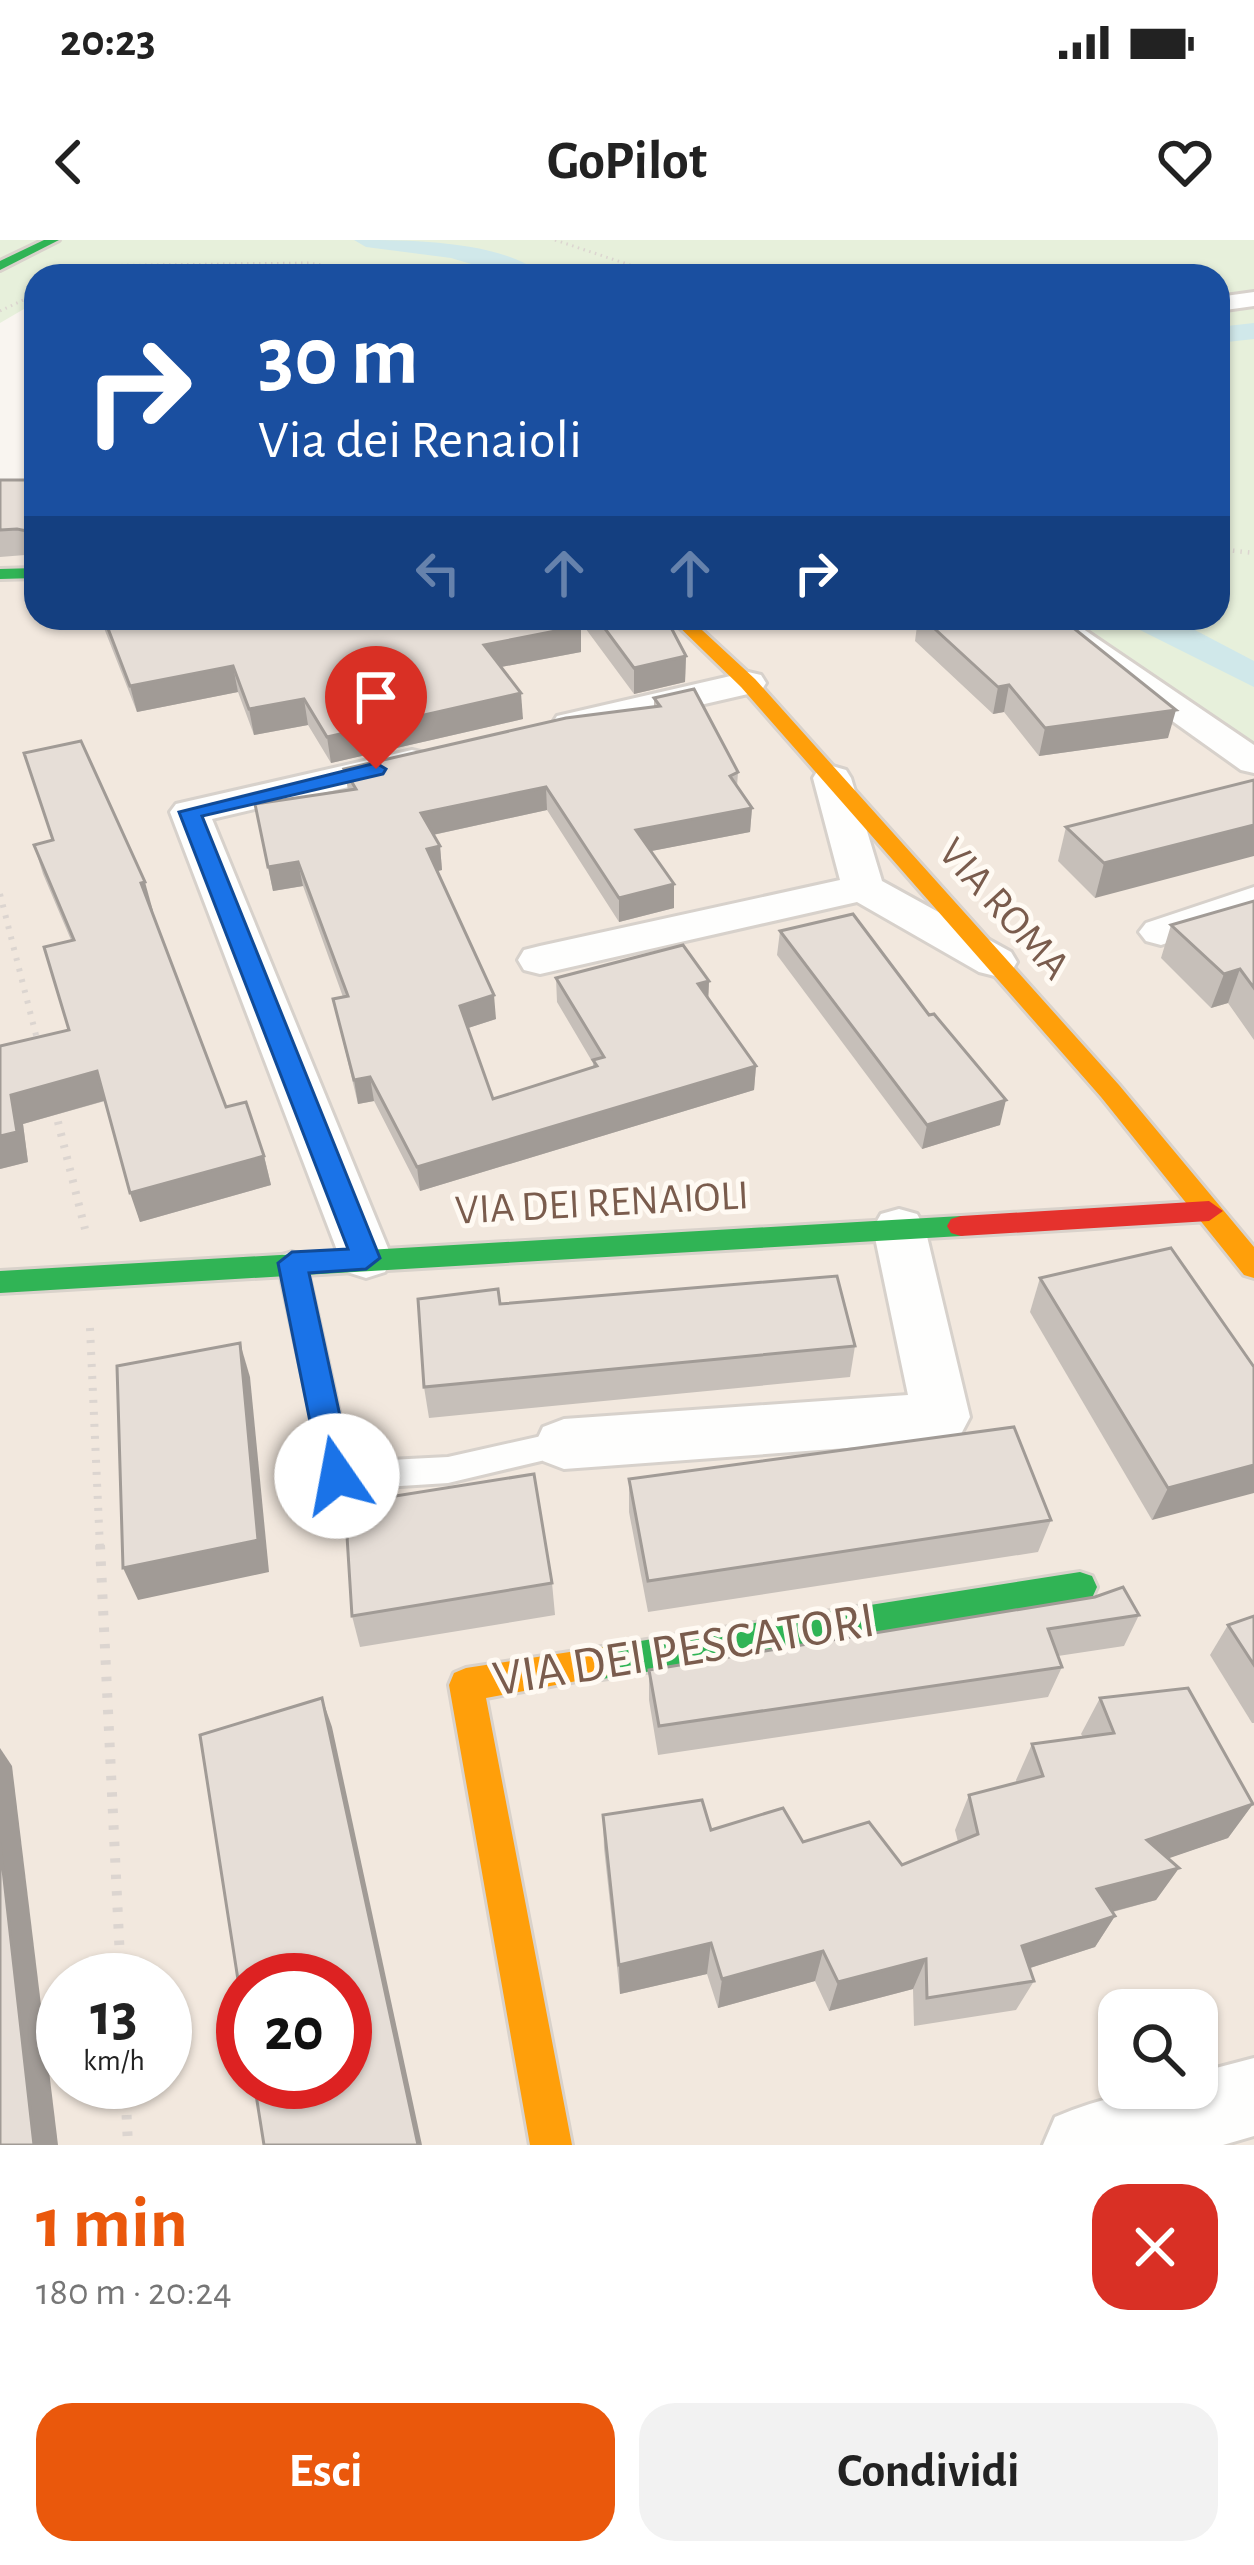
<!DOCTYPE html>
<html lang="it">
<head>
<meta charset="utf-8">
<style>
  body { margin:0; font-family:"Alegreya Sans",sans-serif; background:#f2f2f2; color:#222; height:100vh; display:flex; flex-direction:column; font-size:45px; white-space:nowrap }
  * { box-sizing:border-box; margin:0 }
  p { font-size:39px; color:#767676 }
  .icon { flex:none; width:66px; height:66px; fill:none; stroke:currentColor; stroke-width:2; stroke-linecap:round; stroke-linejoin:round }
  .map { position:relative; height:1905px; overflow:hidden }
  .drawer { display:flex; flex-direction:column; background:#fff; flex:1 }
  .drawer>* { flex:none }
  .hud { position:absolute; left:24px; top:24px; width:1206px; height:366px; border-radius:36px; box-shadow:0 3px 9px #0004; background:#1a4fa0; color:#fff; overflow:hidden }
  .buttons { position:absolute; left:1098px; top:1749px; display:grid; gap:24px }
  .buttons a { display:grid; place-items:center; width:120px; height:120px; border-radius:24px; background:#fff; box-shadow:0 3px 9px #0004; font-size:60px }
  .speed { position:absolute; left:36px; top:1713px; display:flex; gap:24px; font-size:60px; font-weight:700; text-align:center }
  .speed>* { display:grid; place-content:center; width:156px; height:156px; border-radius:50%; background:#fff; box-shadow:0 3px 9px #0004; line-height:1 }
  .speed small { font-size:30px; font-weight:400 }
  .speed .limit { border:18px solid #d22; background:#fff; color:#111 }
  .pin { position:absolute; display:grid; place-items:center; width:102px; height:102px; color:#fff; margin:-123px -51px; border-radius:50% 50% 50% 0; rotate:-45deg; box-shadow:0 0 12px #0007 }
  .pin .icon { rotate:45deg }
  .me { position:absolute; width:132px; margin:-66px; rotate:348deg; stroke-linejoin:round; filter:drop-shadow(0 0 9px #0008) }
  .turn { display:flex; align-items:center; gap:42px; height:252px; padding:0 36px; font-size:54px }
  .turn .icon { width:156px; height:156px; stroke-width:2.5 }
  .turn b { display:block; font-size:84px; line-height:102px }
  .lanes { display:flex; align-items:center; height:114px; padding:0 36px; background:#0003; justify-content:center; gap:60px; direction:ltr }
  .lanes .off { opacity:.35 }
  .round { display:grid; place-items:center; flex:none; width:126px; height:126px; border-radius:36px; background:#f2f2f2 }
  .head { display:flex; align-items:center; justify-content:space-between; height:204px; padding:0 36px }
  h1 { font-size:72px; font-weight:700; line-height:90px; color:#ea580c }
  .cta { display:flex; gap:24px; margin-top:auto; padding:24px 36px }
  .cta a { flex:1; height:138px; border-radius:36px; background:#ea580c; color:#fff; font-size:48px; font-weight:700; line-height:138px; text-align:center }
  .cta a+a { background:#f2f2f2; color:#222 }
  .status { display:flex; justify-content:space-between; align-items:center; height:84px; padding:0 60px; background:#fff; direction:ltr }
  .status svg { height:33px; fill:currentColor }
  header { display:flex; justify-content:space-between; align-items:center; height:156px; padding:0 36px; background:#fff; font-size:54px; font-weight:700 }
  .map>svg:first-child { display:block }
  .residential { fill:#f2e8de; fill-rule:evenodd }
  .green { fill:#e7f0db }
  .lines { fill:none; stroke-linecap:round; stroke-linejoin:round }
  .canal { fill:#d0e8ea; fill-rule:evenodd }
  .lane-casing { stroke:#d7d1cb; stroke-width:6 }
  .street-casing { stroke:#d7d1cb; stroke-width:6 }
  .fast-casing { stroke:#d9d2cb; stroke-width:6 }
  .slow-casing { stroke:#d9d2cb; stroke-width:6 }
  .jam-casing { stroke:#d9d2cb; stroke-width:6 }
  .path-far4 { stroke:#dcd5d0; stroke-width:3; stroke-dasharray:1.5 4.5; stroke-linecap:butt }
  .path-far3 { stroke:#dcd5d0; stroke-width:4.5; stroke-dasharray:1.5 6; stroke-linecap:butt }
  .path-far2 { stroke:#dcd5d0; stroke-width:6; stroke-dasharray:3 8; stroke-linecap:butt }
  .path-far1 { stroke:#dcd5d0; stroke-width:8; stroke-dasharray:3 9; stroke-linecap:butt }
  .path { stroke:#dcd5d0; stroke-width:10; stroke-dasharray:4.5 12; stroke-linecap:butt }
  .lane { fill:#fefefd; fill-rule:evenodd }
  .street { fill:#fefefd; fill-rule:evenodd }
  .fast { fill:#30b455; fill-rule:evenodd }
  .slow { fill:#ff9f0a; fill-rule:evenodd }
  .jam { fill:#e5322d; fill-rule:evenodd }
  .wall { fill:#c6bfb9 }
  .shaded-wall { fill:#a19b96 }
  .building { fill:#e6ded7; stroke:#a19b96; stroke-width:3 }
  .route { fill:#1a73e8; stroke:#114b97; stroke-width:3 }
  .labels { text-anchor:middle; dominant-baseline:central; stroke-width:10; stroke-linejoin:round; paint-order:stroke }
  .street-label { font-size:42px; fill:#7a5c4d; stroke:#fffaf3 }
  .near-street-label { font-size:51px; fill:#7a5c4d; stroke:#fffaf3 }
</style>
</head>
<body>
<div class="status"><b>20:23</b><svg viewBox="0 0 49 12"><path d="M0 12V9h3v3zM5 12V6h3v6zM10 12V3h3v9zM15 12V0h3v12zM26 1h20v11H26zM47 4h2v5h-2z"/></svg></div>
<header><svg class="icon" aria-label="back" viewBox="0 0 24 24"><path d="M15 5l-7 7 7 7"/></svg>GoPilot<svg class="icon" aria-label="heart" viewBox="0 0 24 24"><path d="M12 20l-8-8c-3-5 5-10 8-4 3-6 11-1 8 4z"/></svg></header>
<div class="map">
<svg width="1254" height="1905" viewBox="0 0 1254 1905">
  <rect width="100%" height="100%" fill="#f9f5f0"/>
  <path class="residential" d="M36 250V378H1042L1254 524V1905H0V251ZM63 1740H165V1842H63ZM243 1740H345V1842H243ZM1119 1770H1197V1848H1119Z"/>
  <path class="green" d="M0 0H1254V524L1042 378H1218V36H36V62L0 83Z"/>
  <g class="lines">
    <g class="canal">
      <path d="M354 0C407 0 504 0 544 36H512L451 18 366 7Z"/>
      <path d="M1254 83V99L1218 103V87Z"/>
      <path d="M1127 378H1172L1254 421V447L1132 386Z"/>
    </g>
    <defs>
      <path id="lane" d="M292 1012 302 1015 306 1023 350 1222 448 1217 564 1191 575 1195 580 1204 575 1213 448 1243 337 1250 326 1246 278 1023 282 1015Z"/>
      <g id="street">
        <path d="M1254 52V66L1218 71V57Z"/>
        <path d="M1028 378H1067L1254 505V533L1241 530Z"/>
        <path d="M748 432 761 435 766 443 761 451 570 495 557 492 552 484 557 476Z"/>
        <path d="M412 510 425 513 431 521 425 529 212 579 392 1018 385 1032 366 1038 347 1032 340 1018 170 572 176 564Z"/>
        <path d="M832 526 846 530 851 538 882 641 1011 712 1017 722 1011 732 995 736 979 732 857 662 540 734 524 730 518 720 524 710 540 706 840 640 813 538 818 530Z"/>
        <path d="M1254 647V674L1161 705 1146 701 1139 692 1146 683Z"/>
        <path d="M899 969 917 974 925 988 970 1177 961 1194 941 1201 564 1229 543 1221 535 1204 543 1187 564 1179 908 1155 873 988 881 974Z"/>
        <path d="M1254 1818V1896L1223 1905H1043L1055 1877C1102 1857 1146 1848 1197 1848V1833Z"/>
      </g>
      <g id="fast">
        <path d="M44 0H59L0 30V21Z"/>
        <path d="M36 328V338L0 339V329Z"/>
        <path d="M961 976 971 979 975 986 971 993 961 996 0 1053V1031Z"/>
        <path d="M1080 1332 1092 1336 1097 1347 1092 1358 1080 1362 602 1439 590 1434 585 1423 590 1412 602 1407Z"/>
      </g>
      <g id="slow">
        <path d="M670 378H689L755 439 1119 845 1254 1007V1038L1244 1035 1101 857 741 447Z"/>
        <path d="M602 1407 614 1412 619 1423 614 1434 486 1458 572 1905H530L449 1445 454 1433 466 1428Z"/>
      </g>
      <path id="jam" d="M1209 961 1223 971 1209 981 961 996 951 993 947 986 951 979 961 976Z"/>
    </defs>
    <use href="#lane" class="lane-casing"/>
    <use href="#street" class="street-casing"/>
    <use href="#fast" class="fast-casing"/>
    <use href="#slow" class="slow-casing"/>
    <use href="#jam" class="jam-casing"/>
    <g class="path-far4">
      <path d="M555 0 663 36"/>
      <path d="M73 26 309 23 391 36"/>
      <path d="M0 71 36 54"/>
    </g>
    <path class="path-far3" d="M1218 309 1254 313"/>
    <path class="path-far2" d="M0 654 38 803"/>
    <g class="path-far1">
      <path d="M55 870 85 989"/>
      <path d="M90 1088 100 1308"/>
    </g>
    <g class="path">
      <path d="M100 1305 121 1740"/>
      <path d="M125 1842 128 1905"/>
    </g>
    <use href="#lane" class="lane"/>
    <use href="#street" class="street"/>
    <use href="#fast" class="fast"/>
    <use href="#slow" class="slow"/>
    <use href="#jam" class="jam"/>
  </g>
  <g class="wall">
    <path d="M0 240H36V317L25 315 0 317Z"/>
    <path d="M100 378H347L349 382 372 378H666L686 416 685 442 634 454 580 381 581 412 501 427 523 479 331 523 308 485 254 495 238 452 137 472Z"/>
    <path d="M918 378H1061L1168 498 1039 516 1004 472 993 474 915 401Z"/>
    <path d="M654 458 738 532 737 547 752 568 750 592 651 611 674 644V668L619 682 547 570 433 595 440 606 442 630 437 631 496 779 468 788 493 859 593 827V823L557 762 556 738 709 741 708 758 756 826 754 850 420 951 374 861 358 864 333 759 343 757 303 646 273 651 255 564 348 550 344 529 654 467Z"/>
    <path d="M1254 540 1095 658 1058 621 1066 587Z"/>
    <path d="M34 605 153 671H151L226 867 264 916 271 945 140 982 105 861 23 884 28 922 0 929 69 790 71 700 43 634Z"/>
    <path d="M1254 661V800L1228 763 1211 768 1161 718 1171 685Z"/>
    <path d="M780 691 929 775 1000 885 922 909 777 715Z"/>
    <path d="M1040 1038 1254 1127 1152 1280 1030 1072Z"/>
    <path d="M500 1064 855 1106 850 1137 429 1178 424 1147Z"/>
    <path d="M629 1239 1051 1280 1038 1312 648 1372 629 1272Z"/>
    <path d="M552 1343 555 1375 360 1407 352 1376Z"/>
    <path d="M1139 1375 1124 1406 1058 1416 1062 1427 1048 1457 658 1515 649 1460V1430Z"/>
    <path d="M1254 1376V1483H1252L1210 1415 1228 1385Z"/>
    <path d="M1100 1458 1253 1564 1228 1598 1168 1618 1179 1628 1156 1660 1113 1672 1115 1676 1095 1707 1030 1728 1034 1741 1016 1770 914 1786 913 1749 829 1771 815 1741 718 1768 707 1734 620 1754 604 1608 603 1575 803 1602 902 1625 958 1602 955 1590 969 1555 1017 1543 1016 1540 1032 1504 1083 1497 1081 1494Z"/>
  </g>
  <g class="shaded-wall">
    <path d="M581 386V412L485 430 484 405Z"/>
    <path d="M686 416 685 442 634 454V428Z"/>
    <path d="M233 426 238 452 137 472 130 446Z"/>
    <path d="M1009 445 1004 472 993 474 998 447Z"/>
    <path d="M521 453 523 479 331 523 327 497Z"/>
    <path d="M304 459 308 485 254 495 249 469Z"/>
    <path d="M1176 470 1168 498 1039 516 1045 488Z"/>
    <path d="M546 547 547 570 423 597 421 573Z"/>
    <path d="M752 568 750 592 636 614V590Z"/>
    <path d="M1254 585V616L1095 658 1104 623Z"/>
    <path d="M440 606 442 630 430 633 427 609Z"/>
    <path d="M298 622 303 646 273 651 268 627Z"/>
    <path d="M145 642 153 671 149 672 141 643Z"/>
    <path d="M674 644V668L619 682V658Z"/>
    <path d="M1240 729 1228 763 1211 768 1224 734Z"/>
    <path d="M709 741 708 765 698 744Z"/>
    <path d="M494 755 496 779 462 790 460 766Z"/>
    <path d="M756 826 754 850 420 951 417 927Z"/>
    <path d="M97 831 107 860 23 884 28 922 0 929V896L11 855Z"/>
    <path d="M370 837 374 861 358 864 354 840Z"/>
    <path d="M1006 860 1000 885 922 909 927 885Z"/>
    <path d="M264 916 271 945 140 982 130 953Z"/>
    <path d="M240 1103 250 1137 269 1332 138 1360 123 1328Z"/>
    <path d="M1254 1225V1253L1152 1280 1168 1248Z"/>
    <path d="M322 1458 332 1487 422 1905H418Z"/>
    <path d="M0 1508 12 1526 58 1905H34L0 1603Z"/>
    <path d="M1253 1564 1228 1598 1126 1633 1147 1600Z"/>
    <path d="M1179 1628 1156 1660 1077 1681 1097 1649Z"/>
    <path d="M1115 1676 1095 1707 1005 1736 1022 1706Z"/>
    <path d="M711 1703 707 1734 620 1754 619 1725Z"/>
    <path d="M823 1711 815 1741 718 1768 722 1739Z"/>
    <path d="M926 1719 913 1749 829 1771 838 1742Z"/>
  </g>
  <g class="building">
    <path d="M0 240H36V298H33L32 292 17 289 0 290Z"/>
    <path d="M104 378H347L349 382 372 378H580L581 386 484 405 521 453 327 497 304 459 249 469 233 426 130 446Z"/>
    <path d="M597 378H666L686 416 634 428Z"/>
    <path d="M923 378H1061L1176 470 1045 488 1009 445 998 447Z"/>
    <path d="M694 449 738 532 730 536 752 568 636 590 674 644 619 658 546 547 421 573 440 606 427 609 494 755 460 766 493 859 597 826 593 820 604 817 556 738 683 705 709 741 698 744 756 826 417 927 370 837 354 840 333 759 348 756 298 622 268 627 255 564 356 549 344 529 566 478 660 466 654 458Z"/>
    <path d="M81 501 145 642 141 643 226 867 246 862 264 916 130 953 97 831 11 855 17 892 0 896V806L69 790 44 707 74 700 34 605 53 600 24 513Z"/>
    <path d="M1254 540V585L1104 623 1066 587Z"/>
    <path d="M1254 661V748L1240 729 1224 734 1171 685Z"/>
    <path d="M853 674 929 775 934 774 1006 860 927 885 780 691Z"/>
    <path d="M1171 1008 1254 1127V1225L1168 1248 1040 1038Z"/>
    <path d="M837 1036 855 1106 424 1147 418 1059 498 1049 500 1064Z"/>
    <path d="M240 1103 258 1300 123 1328 117 1126Z"/>
    <path d="M1014 1187 1051 1280 648 1341 629 1239Z"/>
    <path d="M534 1234 552 1343 352 1376 345 1264Z"/>
    <path d="M1123 1347 1139 1375 1048 1389 1062 1427 659 1486 649 1430 1095 1357Z"/>
    <path d="M1254 1376V1425L1228 1385Z"/>
    <path d="M1188 1448 1253 1564 1147 1600 1179 1628 1097 1649 1115 1676 1022 1706 1034 1741 927 1758 926 1719 838 1742 823 1711 722 1739 711 1703 619 1725 603 1575 702 1560 711 1590 783 1568 803 1602 869 1582 902 1625 978 1594 969 1555 1043 1536 1032 1504 1114 1493 1100 1458Z"/>
    <path d="M322 1458 418 1905H264L254 1842H345V1740H243V1772L200 1495Z"/>
    <path d="M0 1603 34 1905H0Z"/>
  </g>
  <path class="route" d="M376 523 386 529 383 534 202 576 380 1018 366 1029 309 1033 353 1236 348 1246 337 1250 326 1246 321 1236 278 1023 292 1012 348 1009 179 572Z"/>
  <g class="labels">
    <g class="street-label">
      <text transform="translate(1004 669) rotate(48)">VIA ROMA</text>
      <text transform="translate(602 963) rotate(-3)">VIA DEI RENAIOLI</text>
    </g>
    <g class="near-street-label">
      <text transform="translate(684 1410) rotate(-9)">VIA DEI PESCATORI</text>
    </g>
  </g>
</svg>
<div class="buttons">
<a><svg class="icon" aria-label="search" viewBox="0 0 24 24"><circle cx="10" cy="10" r="6"/><path d="M15 15l6 6"/></svg></a>
</div>
<div class="speed"><div>13<small>km/h</small></div><div class="limit">20</div></div>
<div class="pin" style="left:376px;top:529px;background:#d93025"><svg class="icon" aria-label="arrive" viewBox="0 0 24 24"><path d="M6 21V4h12l-3 4 3 4H6"/></svg></div>
<svg class="me" style="left:337px;top:1236px" viewBox="-20 -20 40 40"><circle r="19" fill="#fff"/><path d="M0-13L10 11 0 6-10 11z" fill="#1a73e8"/></svg>
<div class="hud">
<div class="turn"><svg class="icon" aria-label="right" viewBox="0 0 24 24"><path d="M7 20v-9h11M14 6l5 5-5 5"/></svg><div><b>30 m</b>Via dei Renaioli</div></div>
<div class="lanes"><svg class="icon off" aria-label="left" viewBox="0 0 24 24"><path d="M17 20v-9H6M10 6l-5 5 5 5"/></svg><svg class="icon off" aria-label="ahead" viewBox="0 0 24 24"><path d="M12 20V5M6 11l6-6 6 6"/></svg><svg class="icon off" aria-label="ahead" viewBox="0 0 24 24"><path d="M12 20V5M6 11l6-6 6 6"/></svg><svg class="icon" aria-label="right" viewBox="0 0 24 24"><path d="M7 20v-9h11M14 6l5 5-5 5"/></svg></div>
</div>
</div>
<section class="drawer">
<div class="head"><div><h1>1 min</h1><p>180 m · 20:24</p></div><a class="round" style="background:#d93025;color:#fff"><svg class="icon" aria-label="close" viewBox="0 0 24 24"><path d="M6 6l12 12M18 6L6 18"/></svg></a></div>
<div class="cta"><a>Esci</a><a>Condividi</a></div>
</section>
</body>
</html>
